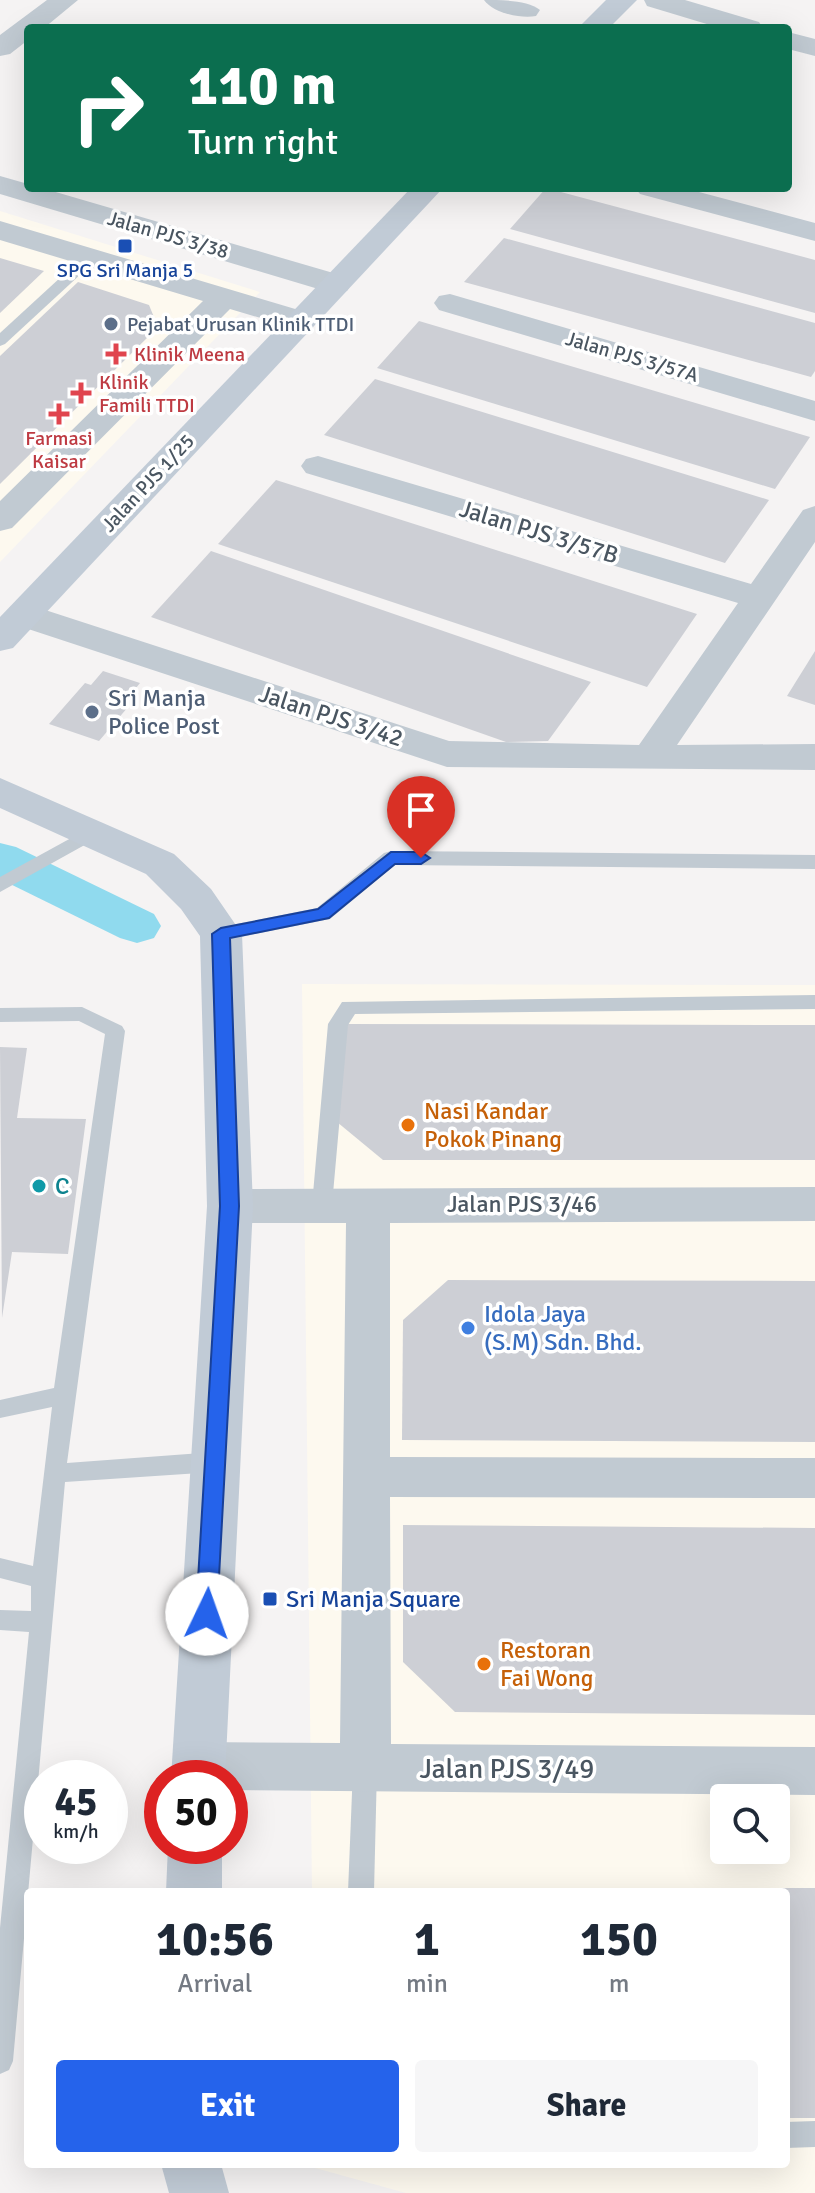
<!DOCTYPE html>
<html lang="en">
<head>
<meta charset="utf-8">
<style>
  body { margin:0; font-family:Signika,sans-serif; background:#f6f6f7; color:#1f2937; height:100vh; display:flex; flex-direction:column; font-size:30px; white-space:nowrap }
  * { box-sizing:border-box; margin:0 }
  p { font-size:26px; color:#747a83 }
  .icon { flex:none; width:44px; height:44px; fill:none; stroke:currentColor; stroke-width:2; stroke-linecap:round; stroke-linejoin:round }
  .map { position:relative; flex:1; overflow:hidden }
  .details { position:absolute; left:24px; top:1888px; width:766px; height:280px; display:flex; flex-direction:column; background:#fff; border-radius:8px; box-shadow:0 8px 32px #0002 }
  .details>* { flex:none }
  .guide { position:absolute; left:24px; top:24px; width:768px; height:168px; border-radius:8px; box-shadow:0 8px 32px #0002; background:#0b6e4f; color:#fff; overflow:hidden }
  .tools { position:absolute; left:710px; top:1784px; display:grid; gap:16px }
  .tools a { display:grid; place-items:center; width:80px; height:80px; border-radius:8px; background:#fff; box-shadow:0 8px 32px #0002; font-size:40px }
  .speed { position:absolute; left:24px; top:1760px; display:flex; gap:16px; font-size:40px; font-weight:700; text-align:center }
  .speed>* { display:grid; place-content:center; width:104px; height:104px; border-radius:50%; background:#fff; box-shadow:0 8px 32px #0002; line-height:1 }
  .speed small { font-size:20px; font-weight:400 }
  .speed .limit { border:12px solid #d22; background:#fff; color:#111 }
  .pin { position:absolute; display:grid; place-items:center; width:68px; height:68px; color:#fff; margin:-82px -34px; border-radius:50% 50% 50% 0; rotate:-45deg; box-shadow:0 0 8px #0007 }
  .pin .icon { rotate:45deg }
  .me { position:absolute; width:88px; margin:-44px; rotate:3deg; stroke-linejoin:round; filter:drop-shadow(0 0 6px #0008) }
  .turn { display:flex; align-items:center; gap:28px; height:168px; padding:0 32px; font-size:36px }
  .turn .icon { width:104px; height:104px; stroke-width:2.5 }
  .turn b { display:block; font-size:56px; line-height:68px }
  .eta { display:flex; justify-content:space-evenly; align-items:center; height:136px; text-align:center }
  .eta b { font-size:48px; font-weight:700; line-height:56px }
  .button { display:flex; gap:16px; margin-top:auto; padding:16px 32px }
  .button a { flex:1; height:92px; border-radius:8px; background:#2563eb; color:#fff; font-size:32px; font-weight:700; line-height:92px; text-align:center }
  .button a+a { background:#f6f6f7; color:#1f2937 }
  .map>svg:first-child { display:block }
  .commercial { fill:#fdf9ef; fill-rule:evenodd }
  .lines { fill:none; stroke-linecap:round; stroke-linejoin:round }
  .canal { fill:#90daee; fill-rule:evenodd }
  .building { fill:#cdcfd5 }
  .lane { fill:#c1cad2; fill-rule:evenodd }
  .street { fill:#c1cad2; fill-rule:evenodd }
  .secondary { fill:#c1cbd6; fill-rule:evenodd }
  .route { fill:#2563eb; stroke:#184099; stroke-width:2 }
  .transit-dot { fill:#1a4fb4; stroke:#fff; stroke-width:3 }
  .service-dot { fill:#5c6f8a; stroke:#fff; stroke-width:3 }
  .health-dot { fill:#e0444e; stroke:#fff; stroke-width:3 }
  .food-dot { fill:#e8710a; stroke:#fff; stroke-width:3 }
  .culture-dot { fill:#0f9aa8; stroke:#fff; stroke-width:3 }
  .shop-dot { fill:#3f7fe0; stroke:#fff; stroke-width:3 }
  .labels { text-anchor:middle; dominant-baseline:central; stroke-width:7; stroke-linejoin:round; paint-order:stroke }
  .far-street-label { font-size:20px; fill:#4a5661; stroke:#fff }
  .far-transit-label { font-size:20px; fill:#164399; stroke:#fff }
  .far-service-label { font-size:20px; fill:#4e5e75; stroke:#fff; text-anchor:start }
  .far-health-label { font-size:20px; fill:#be3a42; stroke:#fff; text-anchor:start }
  .street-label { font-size:24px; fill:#4a5661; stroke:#fff }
  .service-label { font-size:24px; fill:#4e5e75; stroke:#fff; text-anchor:start }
  .food-label { font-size:24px; fill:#c56008; stroke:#fff; text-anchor:start }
  .culture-label { font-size:24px; fill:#0d838f; stroke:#fff; text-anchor:start }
  .shop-label { font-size:24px; fill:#366cbe; stroke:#fff; text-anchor:start }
  .transit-label { font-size:24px; fill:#164399; stroke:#fff; text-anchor:start }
  .near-street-label { font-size:28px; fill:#4a5661; stroke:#fff }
</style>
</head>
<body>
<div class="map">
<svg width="815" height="2193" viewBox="0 0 815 2193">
  <rect width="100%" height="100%" fill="#f5f3f3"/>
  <g class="commercial">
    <path d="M0 211 260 292 0 562Z"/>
    <path d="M302 984 815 985V2193H406L315 2168V2164H786V1892H312ZM724 1798H776V1850H724Z"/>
  </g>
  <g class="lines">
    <path class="canal" d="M0 843 16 847 154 914 161 926 154 938 137 943 120 938 0 879Z"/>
  </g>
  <g class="building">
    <path d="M546 188 815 260V313L510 229Z"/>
    <path d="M504 238 815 323V371L811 377 464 282Z"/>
    <path d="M0 258 44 271 0 313Z"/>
    <path d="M78 282 149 305 158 327 0 484V356Z"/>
    <path d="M419 321 810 437 775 489 377 368Z"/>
    <path d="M375 379 769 500 725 563 324 435Z"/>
    <path d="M276 480 697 614 647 687 218 544Z"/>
    <path d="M211 551 591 682 548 741 506 742 151 617Z"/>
    <path d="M815 651V705L787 696Z"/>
    <path d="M103 671 140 683 128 698 134 700 99 741 49 724 85 683 91 685Z"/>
    <path d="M340 1024 815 1025V1160H383L337 1122Z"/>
    <path d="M0 1047 27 1048 17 1118 86 1119 68 1254 12 1252 2 1318Z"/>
    <path d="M448 1280 815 1281V1442L402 1440 403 1320Z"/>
    <path d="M403 1525 815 1528V1715L455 1712 403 1662Z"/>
    <path d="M444 1888H815V2118H786V1892H440Z"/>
  </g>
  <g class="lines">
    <g class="lane">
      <path d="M91 253 96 254V260L5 344 0 346V333L86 254Z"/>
      <path d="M93 826 102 832 99 837 0 892V877Z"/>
      <path d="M391 851 815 855V869L395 865 330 919 221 941 212 934 221 927 317 908 384 853Z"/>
      <path d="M815 995V1009L355 1014 348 1025 332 1205 329 1211 322 1213 315 1211 312 1205 328 1024 342 1002Z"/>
      <path d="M82 1007 122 1026 125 1031 67 1463 215 1452 223 1455 226 1462 223 1469 215 1472 65 1482 13 2061 9 2070 0 2074V1928L29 1632 0 1630V1610L31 1611V1586L0 1578V1558L33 1566 52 1407 0 1418V1400L54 1388 105 1034 79 1021 0 1022V1008Z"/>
      <path d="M365 1757 374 1760 377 1768 374 1892H348L353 1768 356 1760Z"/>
      <path d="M815 2121V2147L786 2148V2122Z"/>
    </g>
    <g class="street">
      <path d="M47 0H78L44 28H28V40L10 54 0 56V35Z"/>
      <path d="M484 0C501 0 528 0 540 10L536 16C521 19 493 13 484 0Z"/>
      <path d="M644 0H685L759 22 763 28H720L647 6Z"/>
      <path d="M788 32 815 39V56L788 49Z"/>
      <path d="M0 176 28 184V188H42L347 277 351 284 347 291 336 293 325 291 0 194Z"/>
      <path d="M635 188H684L815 223V241L640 194Z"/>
      <path d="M0 221 312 314 317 321 312 328 301 330 230 309 12 528 0 531V501L203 301 0 240Z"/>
      <path d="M450 294 815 401V421L439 310 434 303 439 296Z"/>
      <path d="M318 456 751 584 803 510 815 506V542L677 745 815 744V770L447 767 10 623 5 615 10 607 23 604 36 607 449 741 639 745 738 603 306 473 301 466 306 459Z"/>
      <path d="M815 1187V1221L390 1223V1457L815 1458V1498L390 1497 391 1744 815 1747V1795L230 1790V1778H178L172 1766 180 1749 198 1742 340 1743 346 1223H230L215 1218 208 1206 215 1194 230 1189Z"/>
    </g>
    <g class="secondary">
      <path d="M606 0H637L609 28H578Z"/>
      <path d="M411 188H443L13 648 0 651V617Z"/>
      <path d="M0 778 174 854 211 889 242 934 253 1206 225 1778H171L207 1206 200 936 181 909 146 874 0 808Z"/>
      <path d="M168 1846H222V1892H166Z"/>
      <path d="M161 2164H221L229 2193H169Z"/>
    </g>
  </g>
  <path class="route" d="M391 852H421L430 858 421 864H395L329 918 230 938 239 1206 217 1614 214 1621 207 1624 199 1621 196 1614 220 1206 212 934 221 928 318 909Z"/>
  <g class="transit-dot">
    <rect x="117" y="238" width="16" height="16" rx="4"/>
    <rect x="262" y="1591" width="16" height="16" rx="4"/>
  </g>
  <g class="service-dot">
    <circle cx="111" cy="324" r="8"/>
    <circle cx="92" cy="712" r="8"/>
  </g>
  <g class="health-dot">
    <path d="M112 342h8v8h8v8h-8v8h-8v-8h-8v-8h8z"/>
    <path d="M77 381h8v8h8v8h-8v8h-8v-8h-8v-8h8z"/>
    <path d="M55 402h8v8h8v8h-8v8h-8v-8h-8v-8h8z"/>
  </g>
  <g class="food-dot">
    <circle cx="408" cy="1125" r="8"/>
    <circle cx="484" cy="1664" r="8"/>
  </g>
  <circle class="culture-dot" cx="39" cy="1186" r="8"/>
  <circle class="shop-dot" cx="468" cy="1328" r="8"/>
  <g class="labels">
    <g class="far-street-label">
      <text transform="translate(168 235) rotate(16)">Jalan PJS 3/38</text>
      <text transform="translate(632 357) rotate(16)">Jalan PJS 3/57A</text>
      <text transform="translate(148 483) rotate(-47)">Jalan PJS 1/25</text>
    </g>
    <g class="far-transit-label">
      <text x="125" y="270">SPG Sri Manja 5</text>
    </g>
    <g class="far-service-label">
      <text x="127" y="324">Pejabat Urusan Klinik TTDI</text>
    </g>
    <g class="far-health-label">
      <text x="134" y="354">Klinik Meena</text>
      <text x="99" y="382">Klinik<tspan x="99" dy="23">Famili TTDI</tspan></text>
      <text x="59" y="438" text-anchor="middle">Farmasi<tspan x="59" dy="23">Kaisar</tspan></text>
    </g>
    <g class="street-label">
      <text transform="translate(539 532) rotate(17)">Jalan PJS 3/57B</text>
      <text transform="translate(331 716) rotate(18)">Jalan PJS 3/42</text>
      <text x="522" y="1204">Jalan PJS 3/46</text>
    </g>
    <g class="service-label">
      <text x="108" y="698">Sri Manja<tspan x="108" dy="28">Police Post</tspan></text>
    </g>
    <g class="food-label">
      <text x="424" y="1111">Nasi Kandar<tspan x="424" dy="28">Pokok Pinang</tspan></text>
      <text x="500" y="1650">Restoran<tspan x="500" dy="28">Fai Wong</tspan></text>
    </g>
    <g class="culture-label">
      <text x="55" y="1186">C</text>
    </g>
    <g class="shop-label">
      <text x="484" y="1314">Idola Jaya<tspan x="484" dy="28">(S.M) Sdn. Bhd.</tspan></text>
    </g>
    <g class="transit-label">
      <text x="286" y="1599">Sri Manja Square</text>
    </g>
    <g class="near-street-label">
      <text x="507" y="1769">Jalan PJS 3/49</text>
    </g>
  </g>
</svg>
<div class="tools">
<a><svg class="icon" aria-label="search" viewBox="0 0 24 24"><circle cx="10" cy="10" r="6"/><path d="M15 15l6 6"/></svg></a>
</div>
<div class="speed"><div>45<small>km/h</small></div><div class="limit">50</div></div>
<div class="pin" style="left:421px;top:858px;background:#d93025"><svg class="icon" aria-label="arrive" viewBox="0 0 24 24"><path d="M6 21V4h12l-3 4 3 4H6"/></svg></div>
<svg class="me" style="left:207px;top:1614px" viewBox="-20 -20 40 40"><circle r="19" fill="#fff"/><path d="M0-13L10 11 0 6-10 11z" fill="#2563eb"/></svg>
<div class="guide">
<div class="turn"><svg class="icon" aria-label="right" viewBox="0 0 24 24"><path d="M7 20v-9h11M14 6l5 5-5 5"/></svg><div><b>110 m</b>Turn right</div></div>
</div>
<section class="details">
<div class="eta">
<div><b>10:56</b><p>Arrival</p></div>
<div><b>1</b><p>min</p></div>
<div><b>150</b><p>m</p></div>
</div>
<div class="button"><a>Exit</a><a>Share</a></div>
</section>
</div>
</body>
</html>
